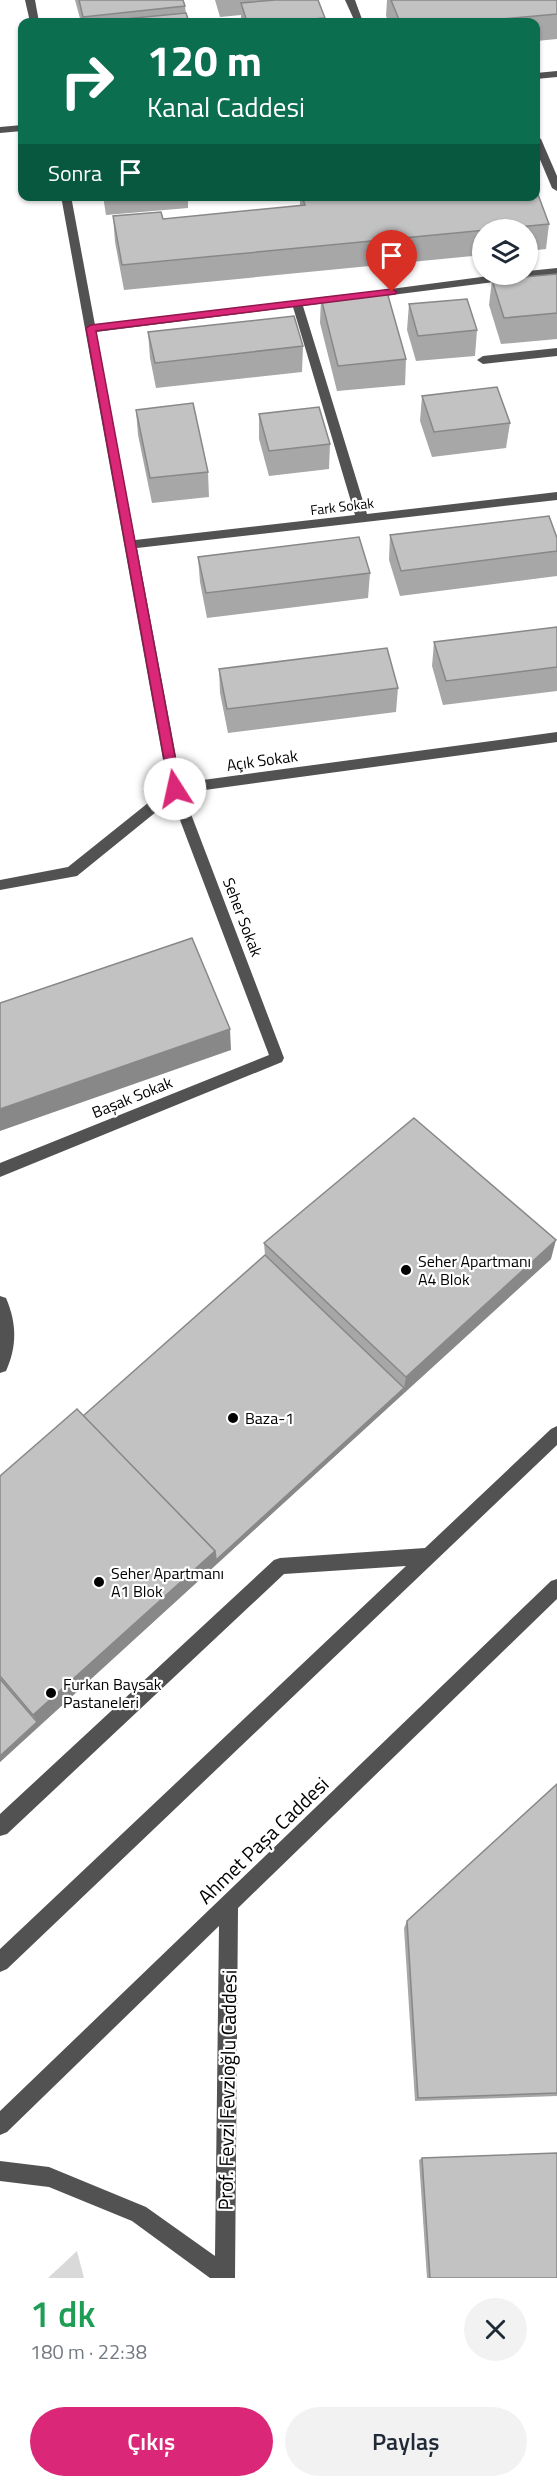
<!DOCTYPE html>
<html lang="tr">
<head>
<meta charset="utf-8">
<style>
  body { margin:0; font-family:"Titillium Web",sans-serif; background:#f2f2f3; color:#1f2937; height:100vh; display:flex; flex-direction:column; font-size:22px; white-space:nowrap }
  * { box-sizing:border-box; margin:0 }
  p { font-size:20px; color:#747a83 }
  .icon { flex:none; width:33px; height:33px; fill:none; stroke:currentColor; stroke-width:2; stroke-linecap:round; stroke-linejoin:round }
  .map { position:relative; height:2278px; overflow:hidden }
  .side { display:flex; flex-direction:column; background:#fff; flex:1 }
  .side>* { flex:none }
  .guide { position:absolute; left:18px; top:18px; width:522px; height:183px; border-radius:12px; box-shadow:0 2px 4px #0004; background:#0b6e4f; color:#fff; overflow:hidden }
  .controls { position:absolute; left:472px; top:219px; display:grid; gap:12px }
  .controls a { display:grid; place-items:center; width:66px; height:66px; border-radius:50%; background:#fff; box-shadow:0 2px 4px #0004; font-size:30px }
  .pin { position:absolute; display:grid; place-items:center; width:51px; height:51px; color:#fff; margin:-62px -26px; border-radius:50% 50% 50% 0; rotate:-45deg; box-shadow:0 0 6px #0007 }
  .pin .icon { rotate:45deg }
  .me { position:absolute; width:66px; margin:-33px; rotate:350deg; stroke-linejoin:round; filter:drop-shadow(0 0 4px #0008) }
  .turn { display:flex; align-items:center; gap:21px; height:126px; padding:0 30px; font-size:27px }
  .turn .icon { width:78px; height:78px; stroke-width:2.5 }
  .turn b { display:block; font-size:42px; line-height:51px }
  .then { display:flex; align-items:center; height:57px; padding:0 30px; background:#0003; gap:12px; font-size:22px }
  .round { display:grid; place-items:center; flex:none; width:63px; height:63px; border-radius:32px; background:#f2f2f3 }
  .head { display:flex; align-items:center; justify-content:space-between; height:102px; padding:0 30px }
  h1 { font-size:36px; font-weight:600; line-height:45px; color:#1e9e55 }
  .cta { display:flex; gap:12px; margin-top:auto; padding:12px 30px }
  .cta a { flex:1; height:69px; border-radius:36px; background:#db2777; color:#fff; font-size:24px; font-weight:600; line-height:69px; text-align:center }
  .cta a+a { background:#f2f2f3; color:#1f2937 }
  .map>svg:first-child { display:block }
  .green { fill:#d9d9d9 }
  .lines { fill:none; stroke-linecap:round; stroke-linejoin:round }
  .minor { fill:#525252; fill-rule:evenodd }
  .wall { fill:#a7a7a7 }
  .shaded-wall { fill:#888 }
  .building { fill:#c2c2c2; stroke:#888; stroke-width:1.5 }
  .route { fill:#db2777; stroke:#8e194d; stroke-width:1.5 }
  .poi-dot { fill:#000; stroke:#fff; stroke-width:2 }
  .labels { text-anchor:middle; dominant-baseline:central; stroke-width:4.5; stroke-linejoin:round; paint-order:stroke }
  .far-street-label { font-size:14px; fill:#000; stroke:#fff }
  .street-label { font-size:16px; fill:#000; stroke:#fff }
  .poi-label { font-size:16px; fill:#000; stroke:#fff; text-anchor:start }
  .near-street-label { font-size:20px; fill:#000; stroke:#fff }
</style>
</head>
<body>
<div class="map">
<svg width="557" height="2278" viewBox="0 0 557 2278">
  <rect width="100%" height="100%" fill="#fff"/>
  <path class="green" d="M77 2251 84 2278H48Z"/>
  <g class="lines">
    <g class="minor">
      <path d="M25 0H35L39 22H30Z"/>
      <path d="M345 0H355L363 22H355Z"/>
      <path d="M557 71V77L536 79V73Z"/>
      <path d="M22 125V131L0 133V127Z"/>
      <path d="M536 136 541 139 557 176V191L552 188 536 150Z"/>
      <path d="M61 196H71L95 325 345 296 346 298 341 301 303 306 367 514 557 492V500L137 548 181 783 557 732V742L183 793 284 1058 282 1062 0 1177V1163L269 1055 172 799 77 876 0 890V880L68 867 168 787ZM293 307 355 515 135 540 96 332Z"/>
      <path d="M557 268V274L368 298 363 295 368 292 504 274H528V271Z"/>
      <path d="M557 348V356L483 364 477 360 483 356Z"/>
      <path d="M0 1296 6 1298C17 1324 17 1346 6 1371L0 1373Z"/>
      <path d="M557 1426V1445L7 1969 0 1972V1949L406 1566 284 1574 7 1834 0 1836V1814L274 1560 280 1558 425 1548 551 1429Z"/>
      <path d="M557 1579V1599L238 1908 235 2278H210L132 2221 49 2187 0 2181V2161L49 2167 146 2207 215 2256 219 1926 7 2132 0 2135V2111L551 1581Z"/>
    </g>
  </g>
  <g class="wall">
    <path d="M75 0H183L185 6 186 13 189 22H81Z"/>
    <path d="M215 0H318L325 18V22H241V15L220 17Z"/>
    <path d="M387 0H557V39L536 41V22H389L386 16Z"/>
    <path d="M103 196H188V208L106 215Z"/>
    <path d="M300 196H536L549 224 546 249 528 251V230H483V255L124 290 115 242 113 216 163 219 300 206Z"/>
    <path d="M557 274V339L501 344 489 305 492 280Z"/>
    <path d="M321 298 406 359 405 385 337 391 320 323Z"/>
    <path d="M409 304 477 330 475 356 416 361 407 330Z"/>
    <path d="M148 332 303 346 302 372 156 388 150 358Z"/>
    <path d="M422 396 510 423 506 448 432 457 420 421Z"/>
    <path d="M136 410 208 472 209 497 152 503 138 435Z"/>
    <path d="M259 414 330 444 329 469 269 476 259 439Z"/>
    <path d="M390 535 557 538V576L400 596 389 560Z"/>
    <path d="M198 557 370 573 368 598 207 618 200 582Z"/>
    <path d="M557 627V691L443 705 432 666 434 642Z"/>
    <path d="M219 669 398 688 396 712 228 733 220 693Z"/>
    <path d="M264 1243 551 1259 0 1762V1476L83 1416 265 1255Z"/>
    <path d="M557 1784V2096L415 2101 404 1928 407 1921Z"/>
    <path d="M422 2158 557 2278H427L419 2160Z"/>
  </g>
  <g class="shaded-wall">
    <path d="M230 1029 231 1050 0 1131V1109Z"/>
    <path d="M556 1240 551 1259 403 1394 406 1377Z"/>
    <path d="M404 1388 403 1394 0 1762V1756L37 1722 33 1715 215 1551Z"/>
  </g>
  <g class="building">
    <path d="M79 0H183L185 6 83 17Z"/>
    <path d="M275 0H318L325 18 275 22H247L241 3Z"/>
    <path d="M391 0H557V14L468 22H400Z"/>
    <path d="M186 13 189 22H93Z"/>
    <path d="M536 189 549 224 122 265 113 216 161 212 163 219 305 205 302 196H536Z"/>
    <path d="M557 274V313L504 318 492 280Z"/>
    <path d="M387 292 406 359 338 366 321 298Z"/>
    <path d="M467 299 477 330 418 336 409 304Z"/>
    <path d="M294 316 303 346 155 363 148 332Z"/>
    <path d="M497 387 510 423 434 432 422 396Z"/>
    <path d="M193 403 208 472 150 478 136 410Z"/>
    <path d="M319 407 330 444 269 451 259 414Z"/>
    <path d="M549 516 557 538V551L401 571 390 535Z"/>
    <path d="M359 537 370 573 206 593 198 557Z"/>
    <path d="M557 627V667L446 681 434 642Z"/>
    <path d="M387 648 398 688 227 709 219 669Z"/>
    <path d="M192 938 230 1029 0 1109V1003Z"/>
    <path d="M414 1118 556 1240 406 1377 264 1243Z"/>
    <path d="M265 1255 404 1388 216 1560 215 1551 83 1416Z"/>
    <path d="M77 1409 215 1551 33 1715 0 1676V1476Z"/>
    <path d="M0 1679 37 1722 0 1756Z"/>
    <path d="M557 1784V2093L418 2098 407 1921Z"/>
    <path d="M557 2153V2278H430L422 2158Z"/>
  </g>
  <path class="route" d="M392 289 397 292 395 294 96 331 181 789 179 792H170L86 328 91 325Z"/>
  <g class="poi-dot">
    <circle cx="406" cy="1270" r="6"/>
    <circle cx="233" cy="1418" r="6"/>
    <circle cx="99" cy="1582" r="6"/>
    <circle cx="51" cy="1693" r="6"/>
  </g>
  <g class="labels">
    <g class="far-street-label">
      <text transform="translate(342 506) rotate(-7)">Fark Sokak</text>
    </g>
    <g class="street-label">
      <text transform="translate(262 760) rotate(-8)">Açık Sokak</text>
      <text transform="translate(243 917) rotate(69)">Seher Sokak</text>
      <text transform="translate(132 1097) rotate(-22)">Başak Sokak</text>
    </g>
    <g class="poi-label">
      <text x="418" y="1261">Seher Apartmanı<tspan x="418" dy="18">A4 Blok</tspan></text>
      <text x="245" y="1418">Baza-1</text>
      <text x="111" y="1573">Seher Apartmanı<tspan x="111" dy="18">A1 Blok</tspan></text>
      <text x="63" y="1684">Furkan Baysak<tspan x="63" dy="18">Pastaneleri</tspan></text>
    </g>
    <g class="near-street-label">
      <text transform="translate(263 1840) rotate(-44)">Ahmet Paşa Caddesi</text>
      <text transform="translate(227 2090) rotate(-89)">Prof. Fevzi Fevzioğlu Caddesi</text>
    </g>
  </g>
</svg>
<div class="controls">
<a><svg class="icon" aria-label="layers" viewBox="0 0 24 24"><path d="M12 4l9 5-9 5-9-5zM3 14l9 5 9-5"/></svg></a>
</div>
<div class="pin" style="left:392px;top:292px;background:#d93025"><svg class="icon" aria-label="arrive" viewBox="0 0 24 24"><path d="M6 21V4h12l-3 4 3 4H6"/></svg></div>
<svg class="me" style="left:175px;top:789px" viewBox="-20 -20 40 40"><circle r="19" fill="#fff"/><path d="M0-13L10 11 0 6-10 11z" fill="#db2777"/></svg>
<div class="guide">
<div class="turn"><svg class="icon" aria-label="right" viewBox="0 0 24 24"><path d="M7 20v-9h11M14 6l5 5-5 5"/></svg><div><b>120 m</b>Kanal Caddesi</div></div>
<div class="then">Sonra<svg class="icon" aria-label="arrive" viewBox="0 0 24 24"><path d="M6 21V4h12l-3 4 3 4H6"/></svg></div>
</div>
</div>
<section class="side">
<div class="head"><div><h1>1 dk</h1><p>180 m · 22:38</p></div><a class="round"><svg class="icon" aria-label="close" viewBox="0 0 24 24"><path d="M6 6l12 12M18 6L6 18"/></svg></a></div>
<div class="cta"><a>Çıkış</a><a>Paylaş</a></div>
</section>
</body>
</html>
